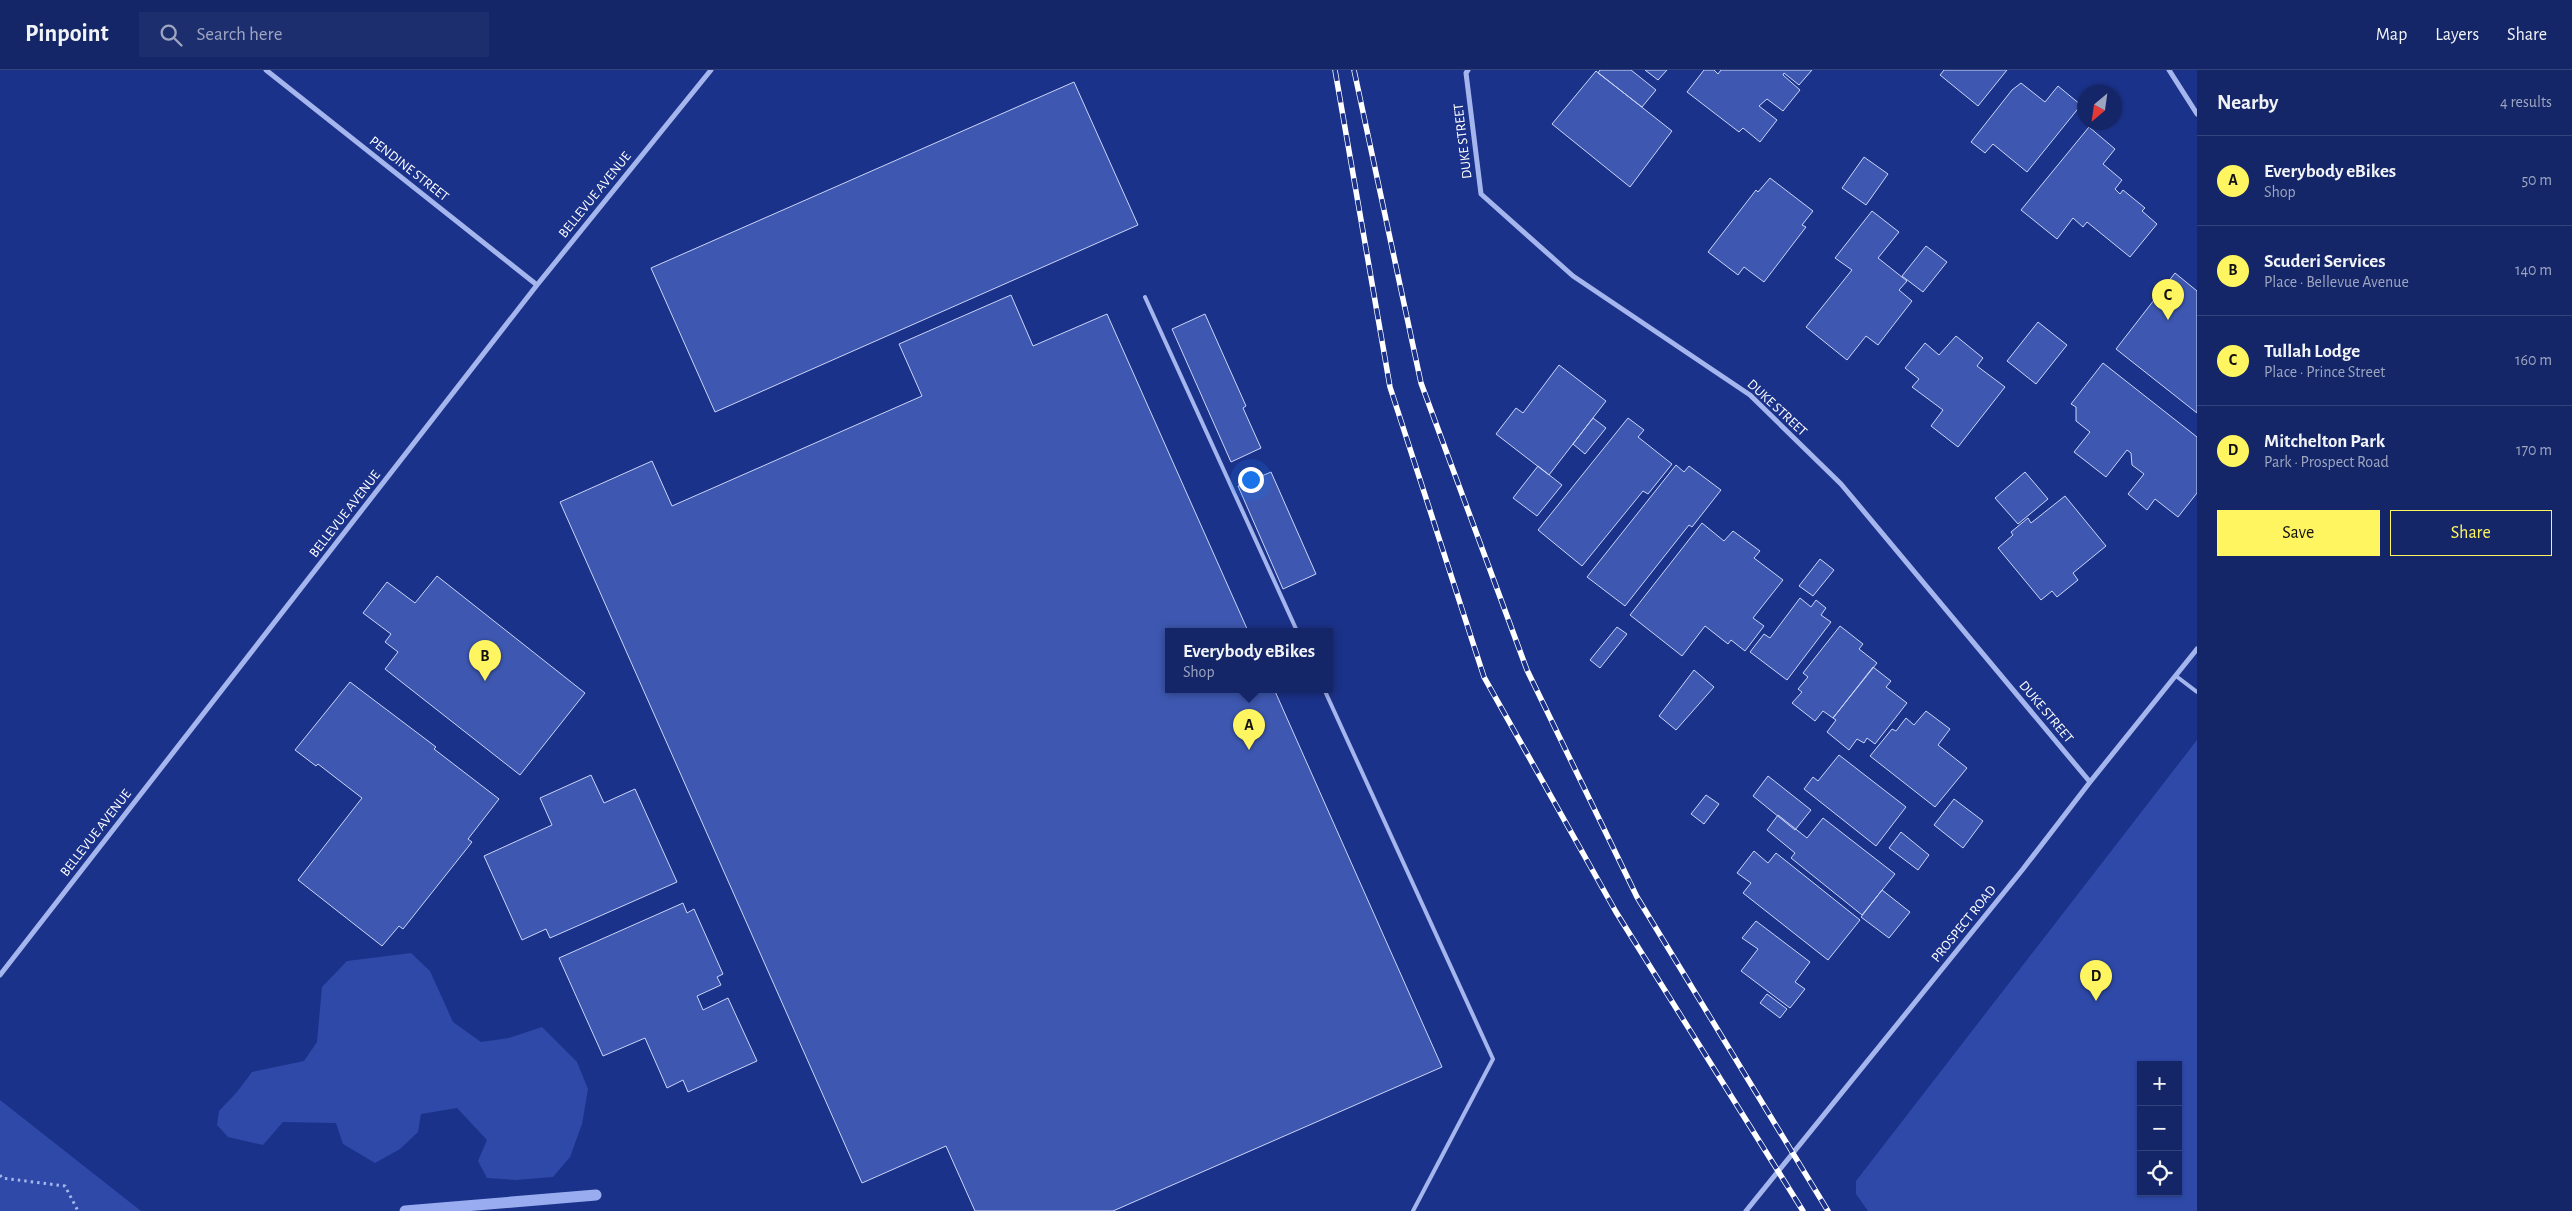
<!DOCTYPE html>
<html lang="en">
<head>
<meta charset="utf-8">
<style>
	:root { --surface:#142668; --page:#1d2e6e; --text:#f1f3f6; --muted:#9da5c0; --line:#33437c; --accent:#fef561 }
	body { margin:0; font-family:"Alegreya Sans",sans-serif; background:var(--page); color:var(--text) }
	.controls { position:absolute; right:15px; bottom:15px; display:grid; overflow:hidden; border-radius:0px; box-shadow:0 1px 4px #0004 }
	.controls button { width:45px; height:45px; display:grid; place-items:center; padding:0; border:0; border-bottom:1px solid var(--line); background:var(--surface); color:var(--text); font:25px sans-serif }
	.compass { position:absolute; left:2077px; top:15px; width:45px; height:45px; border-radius:50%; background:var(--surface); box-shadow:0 1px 4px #0004; rotate:209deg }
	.you { position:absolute; left:1250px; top:409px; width:18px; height:18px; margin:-12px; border:4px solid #fff; border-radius:50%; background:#1a73e8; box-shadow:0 0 0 8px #1a73e833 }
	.badge { display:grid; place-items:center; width:32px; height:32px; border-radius:50%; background:var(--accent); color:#111; font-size:16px; font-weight:700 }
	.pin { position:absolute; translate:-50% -41px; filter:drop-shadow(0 1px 2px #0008) }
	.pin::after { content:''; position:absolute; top:26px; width:18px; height:15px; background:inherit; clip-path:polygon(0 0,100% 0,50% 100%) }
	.popup { position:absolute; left:1165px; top:558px; width:168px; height:65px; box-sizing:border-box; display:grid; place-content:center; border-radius:0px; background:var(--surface); filter:drop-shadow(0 1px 4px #0005); font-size:16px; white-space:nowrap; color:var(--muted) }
	.popup b { font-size:19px; color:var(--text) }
	.popup::after { content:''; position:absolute; left:50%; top:100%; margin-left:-10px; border:10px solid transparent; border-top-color:var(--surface) }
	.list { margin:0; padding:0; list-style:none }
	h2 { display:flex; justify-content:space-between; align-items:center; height:65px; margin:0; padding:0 20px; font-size:21px }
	h2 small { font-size:16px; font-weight:400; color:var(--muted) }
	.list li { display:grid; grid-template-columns:32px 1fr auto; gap:15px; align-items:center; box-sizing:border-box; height:90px; padding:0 20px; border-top:1px solid var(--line) }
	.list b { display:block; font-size:19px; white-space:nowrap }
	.list p { margin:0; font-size:16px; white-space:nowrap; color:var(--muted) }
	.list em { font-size:16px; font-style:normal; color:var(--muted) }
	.actions { display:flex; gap:10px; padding:15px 20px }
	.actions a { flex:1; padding:11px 0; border:1px solid var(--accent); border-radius:0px; text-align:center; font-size:18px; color:var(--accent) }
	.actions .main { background:var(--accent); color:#111 }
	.icon { flex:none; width:28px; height:28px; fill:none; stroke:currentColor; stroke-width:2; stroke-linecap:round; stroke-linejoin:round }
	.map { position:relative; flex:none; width:2197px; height:1141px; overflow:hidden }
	header { display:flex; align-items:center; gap:30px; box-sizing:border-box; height:70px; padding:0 25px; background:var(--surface); border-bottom:1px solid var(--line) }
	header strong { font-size:24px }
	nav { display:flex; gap:28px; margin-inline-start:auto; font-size:18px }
	.search { width:350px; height:45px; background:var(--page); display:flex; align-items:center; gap:12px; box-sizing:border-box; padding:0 18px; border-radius:0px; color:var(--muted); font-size:19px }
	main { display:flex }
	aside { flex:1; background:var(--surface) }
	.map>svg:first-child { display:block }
	.green { fill:#2e49a8; fill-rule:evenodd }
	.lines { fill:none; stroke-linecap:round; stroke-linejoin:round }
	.stream { stroke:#98acef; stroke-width:11 }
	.building { fill:#3e58b1; stroke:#cad5f9 }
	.path { stroke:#a5b5ed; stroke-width:3; stroke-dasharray:2.5 4; stroke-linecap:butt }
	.service { stroke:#a5b5ed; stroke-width:4 }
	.minor { stroke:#a5b5ed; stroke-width:5 }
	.rail-casing { stroke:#fff; stroke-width:5.5 }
	.rail { stroke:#1b328a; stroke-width:4; stroke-dasharray:11; stroke-linecap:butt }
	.labels { text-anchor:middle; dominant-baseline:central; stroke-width:4; stroke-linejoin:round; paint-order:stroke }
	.street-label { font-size:14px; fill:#fff; stroke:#1b328a }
</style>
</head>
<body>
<header>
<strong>Pinpoint</strong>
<div class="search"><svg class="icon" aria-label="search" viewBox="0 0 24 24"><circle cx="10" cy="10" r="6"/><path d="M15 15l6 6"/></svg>Search here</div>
<nav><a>Map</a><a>Layers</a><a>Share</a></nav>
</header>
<main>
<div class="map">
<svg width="2197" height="1141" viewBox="0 0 2197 1141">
	<rect width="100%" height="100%" fill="#1b328a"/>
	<!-- green -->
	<path class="green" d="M2197,670V1141H1868L1856,1124V1111ZM2141,995H2178V1122H2141Z
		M411,883L430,901L453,952L481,972L509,968L542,957L577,992L588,1019L582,1054L570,1087L553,1107L516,1110L487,1108L478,1091L487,1070L457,1038L421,1044L418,1062L400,1079L375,1093L343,1074L336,1053L283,1052L263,1075L228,1067L217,1055L219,1041L237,1022L252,1002L304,991L317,972L322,917L347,891Z
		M0,1030L141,1141H0Z"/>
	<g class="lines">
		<!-- stream -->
		<path class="stream" d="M405,1141L596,1125"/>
	</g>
	<!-- building -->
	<path class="building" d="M1600,0H1631L1656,20L1642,37L1598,3Z
		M1645,0H1667L1658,10Z
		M1704,0H1714L1718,4L1721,0H1812L1799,15L1784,3L1783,5L1800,20L1783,41L1767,29L1759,36L1777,50L1760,72L1743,58L1739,62L1687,22Z
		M1944,0H2007L1978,36L1940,5Z
		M1596,1L1672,61L1630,117L1552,54Z
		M1074,12L1138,155L715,342L651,198Z
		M2021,13L2045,32L2058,16L2081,35L2027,102L1993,74L1985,83L1971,72L2012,20Z
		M2089,57L2115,79L2103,94L2122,110L2115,119L2120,124L2123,120L2145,138L2142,141L2157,154L2130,187L2087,152L2083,157L2073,148L2057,169L2021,140Z
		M1864,87L1888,104L1866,135L1842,118Z
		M1770,108L1813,141L1802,155L1806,157L1764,212L1744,197L1738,205L1708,182L1756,120L1758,122Z
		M1872,141L1899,162L1878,188L1907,211L1899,220L1912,231L1878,275L1866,266L1847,290L1806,257L1852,200L1835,188Z
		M1926,176L1947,192L1923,222L1902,206Z
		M2175,203L2197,221V343L2116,279Z
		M1011,225L1033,276L1107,244L1248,561H1169V619H1274L1442,997L1113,1141H975L946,1076L862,1113L560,432L652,391L672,436L922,326L899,274Z
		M1205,244L1246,336L1243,338L1261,378L1231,392L1172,259Z
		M2038,252L2067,275L2036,314L2007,291Z
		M1956,266L1983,288L1977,296L2005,317L1958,377L1931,356L1943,340L1912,317L1919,309L1905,298L1925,273L1939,285Z
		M2103,293L2197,367V423L2178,447L2155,429L2147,440L2128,424L2144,404L2132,395L2131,383L2127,380L2106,407L2074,382L2090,362L2076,351V337L2071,334Z
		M1559,295L1606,331L1549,405L1496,364L1516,338L1523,343Z
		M1593,348L1606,358L1585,384L1573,374Z
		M1628,348L1644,360L1638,367L1672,394L1648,424L1643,421L1582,496L1538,460Z
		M1676,395L1684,402L1689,396L1721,420L1692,457L1689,455L1625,536L1587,507Z
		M1538,396L1562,415L1537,446L1513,428Z
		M1271,402L1316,504L1283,519L1238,416Z
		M2025,402L2048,429L2018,454L1995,428Z
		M2065,426L2106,476L2073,503L2078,510L2057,527L2052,521L2041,530L1998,478L2013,465L2011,462L2028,448L2031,453Z
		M1702,453L1724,471L1733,461L1760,481L1754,488L1783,510L1753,548L1764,556L1745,581L1731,570L1728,574L1705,556L1682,586L1630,545Z
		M1820,489L1834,500L1813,526L1799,516Z
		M437,506L585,623L520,705L385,599L398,582L385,572L391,564L363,543L387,512L415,533Z
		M1800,528L1811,537L1816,530L1826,538L1821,545L1831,552L1787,610L1750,582L1764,564L1770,568Z
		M1840,556L1863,574L1859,579L1877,593L1833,648L1823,641L1815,651L1792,633L1802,622L1798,619L1808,607L1803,603Z
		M1617,557L1627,564L1600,598L1590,590Z
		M1873,597L1891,611L1886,617L1907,633L1875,674L1867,668L1864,673L1857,669L1849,680L1827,662L1836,650L1833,648Z
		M1694,600L1714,617L1676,660L1659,646Z
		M350,612L436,677L434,679L499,729L468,769L472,772L403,859L399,856L382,876L298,810L362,728L318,694L316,696L295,680Z
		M1926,641L1950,659L1938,675L1967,698L1935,737L1870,686L1892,659L1896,661L1906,648L1914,655Z
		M1839,685L1906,737L1876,776L1804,719L1813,707L1818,711Z
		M591,705L604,733L635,719L677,812L550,868L546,859L522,870L484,786L552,755L540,728Z
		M1768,706L1811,740L1795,760L1753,726Z
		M1706,725L1719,734L1704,754L1691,744Z
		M1954,729L1983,751L1963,778L1934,755Z
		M1778,745L1807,768L1823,748L1895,804L1862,845L1791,788L1795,783L1767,760Z
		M1901,762L1929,785L1918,800L1889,778Z
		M1754,781L1768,793L1776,783L1860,850L1828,890L1743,823L1751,813L1737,803Z
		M1882,820L1910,842L1889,868L1861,847Z
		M683,833L687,843L694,839L723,904L717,907L721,915L697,926L703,940L728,928L757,991L688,1022L683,1010L667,1018L645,968L603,986L559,888Z
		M1756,851L1810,892L1795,912L1805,919L1790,938L1741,901L1758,879L1742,868Z
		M1767,924L1787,939L1780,948L1760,933Z"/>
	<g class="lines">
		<!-- path -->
		<path class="path" d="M0,1105L2,1108L65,1116L78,1141"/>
		<!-- service -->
		<path class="service" d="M1145,227L1297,561
			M2176,606L2197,622
			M1324,619L1493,989L1413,1141"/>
		<!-- minor -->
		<path class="minor" d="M266,0L537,215
			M1468,0L1466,3L1481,124L1573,206L1750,325L1841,414L2090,712
			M2169,0L2197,44
			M0,905L537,215L711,0
			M1746,1141L2023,799L2090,712L2197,579"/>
		<!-- rail casing -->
		<g class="rail-casing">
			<path id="rail" d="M1335,0L1390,317L1484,607L1616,842L1803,1141
				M1354,0L1421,313L1527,600L1637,827L1828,1141"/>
		</g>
		<!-- rail -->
		<use href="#rail" class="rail"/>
	</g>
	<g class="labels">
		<!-- street labels -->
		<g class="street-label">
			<text transform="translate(1463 71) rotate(-97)">DUKE STREET</text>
			<text transform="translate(409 99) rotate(38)">PENDINE STREET</text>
			<text transform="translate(595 125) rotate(-51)">BELLEVUE AVENUE</text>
			<text transform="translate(1777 338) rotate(43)">DUKE STREET</text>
			<text transform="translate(345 444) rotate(-52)">BELLEVUE AVENUE</text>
			<text transform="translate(2046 642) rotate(50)">DUKE STREET</text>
			<text transform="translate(96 763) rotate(-52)">BELLEVUE AVENUE</text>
			<text transform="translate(1964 854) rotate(-51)">PROSPECT ROAD</text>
		</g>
	</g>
</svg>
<div class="controls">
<button>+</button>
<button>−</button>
<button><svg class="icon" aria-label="locate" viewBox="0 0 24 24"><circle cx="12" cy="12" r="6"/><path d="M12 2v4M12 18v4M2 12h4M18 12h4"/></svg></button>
</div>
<svg class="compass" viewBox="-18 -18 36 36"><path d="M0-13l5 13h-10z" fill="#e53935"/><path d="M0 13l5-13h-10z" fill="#9da5c0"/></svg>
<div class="you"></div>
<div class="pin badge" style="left:1249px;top:680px">A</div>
<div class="popup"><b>Everybody eBikes</b>Shop</div>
<div class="pin badge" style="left:485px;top:611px">B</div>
<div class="pin badge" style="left:2168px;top:250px">C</div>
<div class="pin badge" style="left:2096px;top:931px">D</div>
</div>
<aside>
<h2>Nearby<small>4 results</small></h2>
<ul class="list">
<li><span class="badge">A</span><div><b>Everybody eBikes</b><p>Shop</p></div><em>50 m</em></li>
<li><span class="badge">B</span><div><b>Scuderi Services</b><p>Place · Bellevue Avenue</p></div><em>140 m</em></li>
<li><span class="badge">C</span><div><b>Tullah Lodge</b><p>Place · Prince Street</p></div><em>160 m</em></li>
<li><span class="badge">D</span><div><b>Mitchelton Park</b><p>Park · Prospect Road</p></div><em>170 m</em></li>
</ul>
<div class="actions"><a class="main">Save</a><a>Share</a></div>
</aside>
</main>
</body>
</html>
